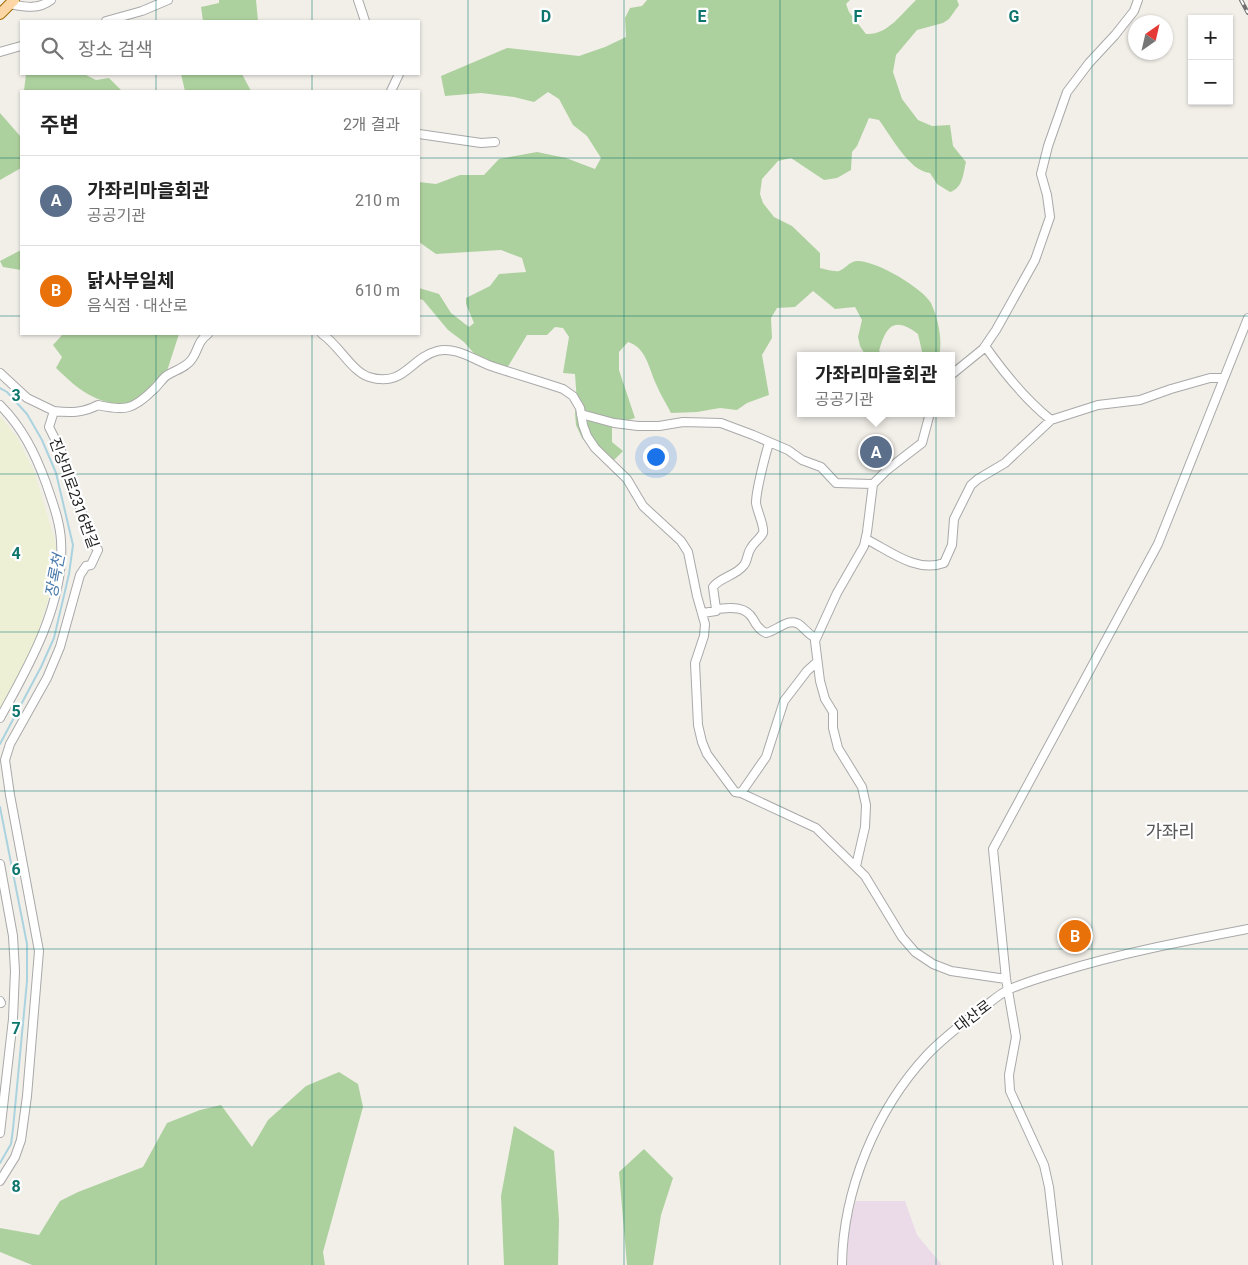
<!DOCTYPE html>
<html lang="ko">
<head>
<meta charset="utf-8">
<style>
	:root { --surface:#fff; --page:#f2f2f2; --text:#222; --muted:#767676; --line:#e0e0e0; --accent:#111827 }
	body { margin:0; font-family:Roboto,"Noto Sans KR",sans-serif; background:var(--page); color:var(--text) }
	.controls { position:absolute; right:15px; top:15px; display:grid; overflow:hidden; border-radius:0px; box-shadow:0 1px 4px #0004 }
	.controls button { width:45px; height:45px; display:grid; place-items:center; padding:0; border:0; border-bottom:1px solid var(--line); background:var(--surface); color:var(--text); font:25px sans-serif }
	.compass { position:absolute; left:1128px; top:15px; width:45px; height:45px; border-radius:50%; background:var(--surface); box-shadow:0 1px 4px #0004; rotate:34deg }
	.you { position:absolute; left:655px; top:456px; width:18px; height:18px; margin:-12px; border:4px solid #fff; border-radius:50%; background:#1a73e8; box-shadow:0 0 0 8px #1a73e833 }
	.badge { display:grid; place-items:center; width:32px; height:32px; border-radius:50%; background:var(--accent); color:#fff; font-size:16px; font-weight:700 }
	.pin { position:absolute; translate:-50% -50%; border:2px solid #fff; box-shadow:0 1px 5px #0006 }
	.popup { position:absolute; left:797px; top:352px; width:158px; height:65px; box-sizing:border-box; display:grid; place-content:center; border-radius:0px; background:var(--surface); filter:drop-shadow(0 1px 4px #0005); font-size:16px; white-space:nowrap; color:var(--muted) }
	.popup b { font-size:19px; color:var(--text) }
	.popup::after { content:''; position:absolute; left:50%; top:100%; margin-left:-10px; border:10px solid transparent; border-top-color:var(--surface) }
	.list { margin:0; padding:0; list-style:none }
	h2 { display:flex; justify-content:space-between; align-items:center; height:65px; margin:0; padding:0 20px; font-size:21px }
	h2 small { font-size:16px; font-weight:400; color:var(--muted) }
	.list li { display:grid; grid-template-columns:32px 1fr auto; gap:15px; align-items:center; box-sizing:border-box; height:90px; padding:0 20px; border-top:1px solid var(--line) }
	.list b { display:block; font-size:19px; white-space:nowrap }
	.list p { margin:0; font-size:16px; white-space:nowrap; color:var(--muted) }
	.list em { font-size:16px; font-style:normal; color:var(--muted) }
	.icon { flex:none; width:28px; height:28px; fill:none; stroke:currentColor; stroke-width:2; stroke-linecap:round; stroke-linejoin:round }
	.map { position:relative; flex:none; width:1248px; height:1265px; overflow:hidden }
	.search { position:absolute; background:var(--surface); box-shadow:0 1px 4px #0004; left:20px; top:20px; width:400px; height:55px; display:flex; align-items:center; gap:12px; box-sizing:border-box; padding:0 18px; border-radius:0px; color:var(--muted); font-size:19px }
	.panel { position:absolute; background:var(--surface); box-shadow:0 1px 4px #0004; left:20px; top:90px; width:400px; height:245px; border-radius:0px }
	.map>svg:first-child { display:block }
	.industrial { fill:#ebdbe8 }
	.farmland { fill:#eef0d5 }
	.forest { fill:#add19e }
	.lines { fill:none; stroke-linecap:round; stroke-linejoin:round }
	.stream { stroke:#aad3df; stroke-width:2 }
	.minor-casing { stroke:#a9a9a9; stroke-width:10 }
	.major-casing { stroke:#a06b00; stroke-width:12 }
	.minor { stroke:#fff; stroke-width:8 }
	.major { stroke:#fcd6a4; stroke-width:10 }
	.rail-casing { stroke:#707070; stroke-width:4 }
	.rail { stroke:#fff; stroke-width:2; stroke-dasharray:5.5; stroke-linecap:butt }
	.grid { fill:none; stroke:#0f766e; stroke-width:1; stroke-opacity:0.55 }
	.labels { text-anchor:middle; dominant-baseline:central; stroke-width:4.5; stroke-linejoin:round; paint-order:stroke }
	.street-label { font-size:15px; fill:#222; stroke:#fff }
	.water-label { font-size:16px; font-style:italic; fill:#4a7aab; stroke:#fff }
	.quarter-label { font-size:18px; fill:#555; stroke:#fff }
	.grid-label { font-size:16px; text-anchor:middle; font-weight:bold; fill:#0f766e; stroke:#fff; stroke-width:4.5; stroke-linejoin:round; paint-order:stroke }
</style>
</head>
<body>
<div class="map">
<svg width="1248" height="1265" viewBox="0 0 1248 1265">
	<rect width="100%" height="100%" fill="#f2efe9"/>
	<!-- industrial -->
	<path class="industrial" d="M856,1201H905L917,1235L942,1265H847L849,1226Z"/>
	<!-- farmland -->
	<path class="farmland" d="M0,416L17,437L34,471L56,544L54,574L48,601L35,642L21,673L0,709Z"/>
	<!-- forest -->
	<path class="forest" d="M219,0H256L258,21H203L201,7L219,3Z
		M647,0H850L846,4L849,12L866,34C888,35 901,14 916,0H957L959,5L949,19L943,23L917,30L896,55L893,72L902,99L918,120L932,126L950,125L953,146L966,162C963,174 963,188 950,192L937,184L930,173C909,171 891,136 879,120L869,118L857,146L852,152L851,170L837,178L824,180L791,158L778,161L762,179L760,194L763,203L774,217L792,226L820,253V268C825,269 834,272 839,271C845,269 849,262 856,261C874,259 923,288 931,303C938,318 943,340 939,356H923L918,334C894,316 886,326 879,351L885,356H866L860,346L858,337L862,320L855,307L835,309L813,291L795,307L777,308L771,318L772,338L762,355L769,395L747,403L737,410L720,408L697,412L671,413C666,403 660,394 656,384C649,369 646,347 628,342L619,352V370L635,418L612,425V442L623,451L614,460L602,461L582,438L576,425L575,413L577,403L575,374L563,373L569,337L563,328L555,327L547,335H527L504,373L485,366L464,342L448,330L423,300L419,299V288L439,294L451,313L469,327L474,323L466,304V298L490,286L499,274L526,272L522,258L501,250L436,254L419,242V182L436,184L460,175H484L499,159L537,152L566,158L595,169L601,158L587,136L573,125L559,99L548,92L534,102L514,97L481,93L445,96L441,76L507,48L579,56L605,47L626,37L625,18L630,8L642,6Z
		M26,74H84L96,80L109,78L122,91H24Z
		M181,74H242L251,91H185Z
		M0,113L21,137V168L0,180Z
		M21,250V270L3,267L0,261Z
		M63,334H179L166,374L150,390L128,407C92,400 82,393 56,368L62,357L53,345Z
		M339,1072L358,1084L363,1107L323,1252L325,1265H32L0,1252V1228L39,1235L60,1201L78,1192L143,1167L167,1123L200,1110L221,1105L252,1147L268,1120L306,1086Z
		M514,1126L554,1151L559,1220L558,1265H504L501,1196Z
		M644,1149L673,1178L661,1215L653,1265H627L619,1172Z"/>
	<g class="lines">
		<!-- stream -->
		<path class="stream" d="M0,388L7,392L27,414L42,440L56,473L73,545L69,574L54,638L41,667L0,744
			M0,807L27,944V981L13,1129L11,1144L0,1163"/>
		<!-- minor casing -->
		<g class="minor-casing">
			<path id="minor" d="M358,0L365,21
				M10,4C25,7 38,10 51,0
				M106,21L142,11L168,0
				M0,52L21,46
				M391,91L399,74
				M419,134L481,143L495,142
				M322,334C338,344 352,372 369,377C404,388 410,358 437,351C456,346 474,360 491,366C515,374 539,381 563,389L573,396L580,408L583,425L587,436L595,448L627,479L643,506L681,541L688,552L697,596L705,624L704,636L695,663L698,725L702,742L707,754L735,792L741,793L816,828L865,876L902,937L915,952L933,964L951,971L1006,979
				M985,346C1004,373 1026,400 1051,420
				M0,373L27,398L54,411L49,427L62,453L88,532L92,542L98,550L91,565L86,566L80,575L60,647L47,678L10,744L5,760L10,795L39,951L27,1096L21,1140L15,1157L0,1181
				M951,375L983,349L996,330L1035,260L1050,217L1047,195L1041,174L1048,146L1067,92L1089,63L1115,35L1134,11L1138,0
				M0,405C22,427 35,453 46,483C52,501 60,521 61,541C65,603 29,666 0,718
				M54,411C70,413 83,413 98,405C124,411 133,410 153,390C158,386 161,380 166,376C175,370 186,368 192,359C199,349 197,342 208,334
				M581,414L614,423L638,426H659L683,422L721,423L753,435L788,450L802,460L821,467L836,483L873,484
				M866,539C890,551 916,573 944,563L952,545L954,519L971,485L978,479L1005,463L1051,420L1098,405L1140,400L1171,389L1210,378H1224
				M716,609L713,587C720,577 736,576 744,565C748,560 747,553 751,548C754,542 760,539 763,533C765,527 757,511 756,503C756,491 765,456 769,443
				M703,613L716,611V609C729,608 745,605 753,619C756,625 759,630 766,633C777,631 789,616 800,625C806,630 809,635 816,638
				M741,793L766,757L784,701L807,671L817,662
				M0,864L13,936L15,971L13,1019L0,1133
				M856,866L865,827L866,805L862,787L838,748L833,728V712L825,699L820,681L815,641L837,593L864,546L867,532L873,484L887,470L922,443L930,413
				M0,1001L1,1003
				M842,1265C843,1190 876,1110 927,1055C942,1039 959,1026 976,1013C987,1006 998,994 1010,989C1026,982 1043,977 1060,972C1121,953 1185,941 1248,929
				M1058,1265L1049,1187L1044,1165L1010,1091L1009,1075L1016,1037L1006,979L993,849L1158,544L1248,318"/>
		</g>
		<!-- major casing -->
		<g class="major-casing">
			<path id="major" d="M0,14L14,0"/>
		</g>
		<!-- minor -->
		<use href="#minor" class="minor"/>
		<!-- major -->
		<use href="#major" class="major"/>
		<!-- rail casing -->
		<g class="rail-casing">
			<path id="rail" d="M1241,0L1248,13"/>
		</g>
		<!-- rail -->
		<use href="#rail" class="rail"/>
	</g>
	<!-- grid -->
	<path class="grid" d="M156,0V21M312,0V21M468,0V1265M624,0V1265M780,0V1265M936,0V1265M1092,0V1265M156,74V91M312,74V91M0,158H21M419,158H1248M0,316H21M419,316H1248M156,334V1265M312,334V1265M0,474H1248M0,632H1248M0,791H1248M0,949H1248M0,1107H1248"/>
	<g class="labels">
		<!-- street labels -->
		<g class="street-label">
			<text transform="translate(74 493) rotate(70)">진상미로2316번길</text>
			<text transform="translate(973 1016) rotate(-37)">대산로</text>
		</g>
		<!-- water labels -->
		<g class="water-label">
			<text transform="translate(55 576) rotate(-79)">장록천</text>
		</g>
		<!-- quarter labels -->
		<g class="quarter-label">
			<text x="1170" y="831">가좌리</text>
		</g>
	</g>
	<g class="grid-label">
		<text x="546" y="22">D</text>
		<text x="702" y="22">E</text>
		<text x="858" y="22">F</text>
		<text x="1014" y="22">G</text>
		<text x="16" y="401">3</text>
		<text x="16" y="559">4</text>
		<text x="16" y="717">5</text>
		<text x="16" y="875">6</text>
		<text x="16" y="1034">7</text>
		<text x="16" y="1192">8</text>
	</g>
</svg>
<div class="controls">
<button>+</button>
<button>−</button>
</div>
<svg class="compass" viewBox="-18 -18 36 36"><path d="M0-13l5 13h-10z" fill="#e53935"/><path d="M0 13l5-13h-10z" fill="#767676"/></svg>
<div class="you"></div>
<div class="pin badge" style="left:876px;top:452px;background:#5c6f8a">A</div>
<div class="popup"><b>가좌리마을회관</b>공공기관</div>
<div class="pin badge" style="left:1075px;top:936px;background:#e8710a">B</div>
<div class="search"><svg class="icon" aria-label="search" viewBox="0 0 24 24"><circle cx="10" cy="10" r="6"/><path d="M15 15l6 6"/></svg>장소 검색</div>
<section class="panel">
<h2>주변<small>2개 결과</small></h2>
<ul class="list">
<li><span class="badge" style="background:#5c6f8a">A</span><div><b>가좌리마을회관</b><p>공공기관</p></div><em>210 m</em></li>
<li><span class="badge" style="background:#e8710a">B</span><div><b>닭사부일체</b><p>음식점 · 대산로</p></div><em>610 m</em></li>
</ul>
</section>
</div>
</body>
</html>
